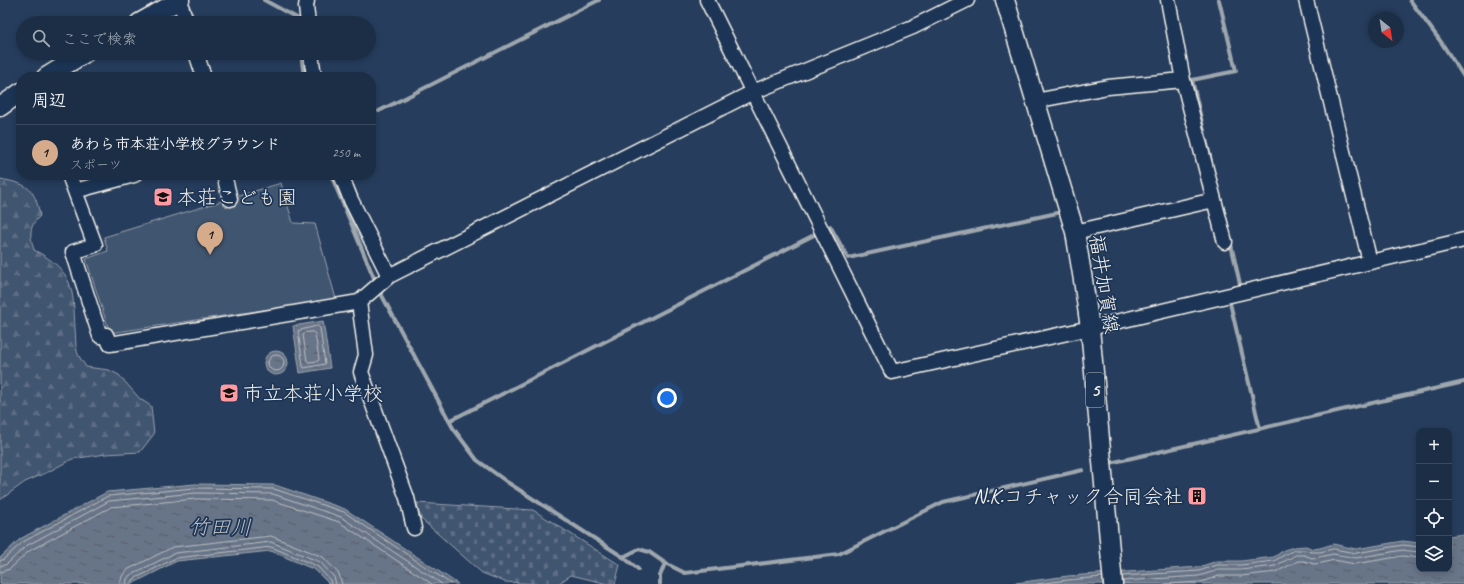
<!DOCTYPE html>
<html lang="ja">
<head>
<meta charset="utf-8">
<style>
	:root { --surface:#1c2e46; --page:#25364d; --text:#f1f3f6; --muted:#a0a8b3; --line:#3a4a5f; --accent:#d6ab8b }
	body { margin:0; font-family:Caveat,"Klee One",sans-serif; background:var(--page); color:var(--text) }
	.controls { position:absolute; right:12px; bottom:12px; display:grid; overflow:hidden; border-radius:8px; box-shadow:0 2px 6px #0003 }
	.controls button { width:36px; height:36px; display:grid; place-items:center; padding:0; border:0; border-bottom:1px solid var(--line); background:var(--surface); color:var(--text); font:20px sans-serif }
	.compass { position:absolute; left:1368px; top:12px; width:36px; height:36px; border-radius:50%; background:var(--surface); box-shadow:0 2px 6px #0003; rotate:150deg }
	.you { position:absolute; left:667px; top:398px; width:14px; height:14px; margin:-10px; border:3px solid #fff; border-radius:50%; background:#1a73e8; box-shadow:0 0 0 6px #1a73e833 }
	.badge { display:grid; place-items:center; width:26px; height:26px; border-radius:50%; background:var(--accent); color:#111; font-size:13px; font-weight:700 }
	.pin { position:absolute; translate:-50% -33px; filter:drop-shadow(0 1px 2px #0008) }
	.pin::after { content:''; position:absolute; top:21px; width:14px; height:12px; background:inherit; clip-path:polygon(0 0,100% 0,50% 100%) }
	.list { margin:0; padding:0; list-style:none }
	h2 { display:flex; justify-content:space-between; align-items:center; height:52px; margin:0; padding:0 16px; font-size:17px }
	h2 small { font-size:13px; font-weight:400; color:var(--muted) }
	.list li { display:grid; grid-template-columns:26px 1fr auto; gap:12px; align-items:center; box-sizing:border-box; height:56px; padding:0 16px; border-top:1px solid var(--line) }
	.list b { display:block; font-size:15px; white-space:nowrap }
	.list p { margin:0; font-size:13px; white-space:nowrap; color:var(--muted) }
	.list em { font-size:13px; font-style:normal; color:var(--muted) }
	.icon { flex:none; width:22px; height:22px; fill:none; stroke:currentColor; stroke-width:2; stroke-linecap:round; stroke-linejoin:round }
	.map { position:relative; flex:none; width:1464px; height:584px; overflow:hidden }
	.search { position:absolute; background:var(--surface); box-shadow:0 2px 6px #0003; left:16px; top:16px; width:360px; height:44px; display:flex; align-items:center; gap:10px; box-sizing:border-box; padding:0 14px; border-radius:22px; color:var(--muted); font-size:15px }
	.panel { position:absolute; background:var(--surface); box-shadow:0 2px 6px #0003; left:16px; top:72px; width:360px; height:108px; border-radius:16px }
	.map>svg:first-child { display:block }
	.forest { fill:url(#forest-firs); stroke:#9aa2ac }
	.cemetery { fill:url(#cemetery-stones); stroke:#9aa2ac }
	.park { fill:#40546f; stroke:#9aa2ac }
	.water { fill:url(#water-ripples); stroke:#9fa7ae }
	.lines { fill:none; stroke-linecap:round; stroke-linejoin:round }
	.shore { stroke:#bcbfc2; stroke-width:1 }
	.stream { stroke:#9fa7ae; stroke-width:4 }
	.minor-casing { stroke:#f4f1e8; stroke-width:17 }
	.major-casing { stroke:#f4f1e8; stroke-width:21 }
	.minor { stroke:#1d3557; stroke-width:14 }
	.major { stroke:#1d3557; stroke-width:18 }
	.labels { text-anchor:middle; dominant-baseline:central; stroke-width:3.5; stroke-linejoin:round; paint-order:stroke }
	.shield { fill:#1d3557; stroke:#b4b9bc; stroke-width:1 }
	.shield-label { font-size:19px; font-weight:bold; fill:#f4f1e8 }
	.poi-label { font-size:20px; fill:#f4f1e8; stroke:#1d3557; text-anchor:start }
	.street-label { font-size:20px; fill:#f4f1e8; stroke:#1d3557 }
	.water-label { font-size:21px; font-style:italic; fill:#bcbfc2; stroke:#1d3557 }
</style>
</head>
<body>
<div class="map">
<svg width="1464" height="584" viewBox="0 0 1464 584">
	<defs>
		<pattern id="forest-firs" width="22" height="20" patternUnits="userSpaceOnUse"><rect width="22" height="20" fill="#40546f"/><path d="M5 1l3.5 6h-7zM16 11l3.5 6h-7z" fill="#5c6d84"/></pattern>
		<pattern id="cemetery-stones" width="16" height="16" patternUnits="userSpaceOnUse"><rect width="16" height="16" fill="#40546f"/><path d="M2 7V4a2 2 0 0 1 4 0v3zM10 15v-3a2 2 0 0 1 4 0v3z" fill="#5c6d84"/></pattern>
		<pattern id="water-ripples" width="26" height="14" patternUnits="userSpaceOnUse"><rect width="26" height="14" fill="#677588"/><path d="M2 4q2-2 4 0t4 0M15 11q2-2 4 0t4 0" fill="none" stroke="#585e67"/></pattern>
	</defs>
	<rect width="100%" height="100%" fill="#263d5d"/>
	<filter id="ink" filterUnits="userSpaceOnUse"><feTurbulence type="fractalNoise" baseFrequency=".025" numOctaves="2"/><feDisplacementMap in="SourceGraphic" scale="8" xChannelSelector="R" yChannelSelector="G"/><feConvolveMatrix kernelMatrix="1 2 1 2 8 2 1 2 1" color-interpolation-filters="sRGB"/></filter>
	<g filter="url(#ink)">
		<!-- forest -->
		<path class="forest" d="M0,179C27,184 35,187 40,216C28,227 30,236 34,250C74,271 73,288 75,329C76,336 75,344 77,351C78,356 83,362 86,367L109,370L119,375L140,399L151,406L154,434L140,452L106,454L72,459L48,472L25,482L0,500Z"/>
		<!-- cemetery -->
		<path class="cemetery" d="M417,503L533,510L620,565L615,584H608L571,575L558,584H538L505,582L482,573L420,518Z"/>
		<!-- park -->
		<path class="park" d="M281,183L293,223L315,224L336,299L110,333L86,259L108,251L104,237Z"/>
		<!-- water -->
		<path class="water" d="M323,321L330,368L300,373L293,326Z
			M264 363a12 12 0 1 1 24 0a12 12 0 1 1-24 0Z
			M195,484L275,485L345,509L458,584H329L315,570L271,551L177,561L132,584H0V558L20,539L107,492Z
			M1464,534V584H1008L1068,576L1199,567L1217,561H1241L1274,557L1284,550L1294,547L1306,546L1313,549L1320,548L1333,544L1356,549L1403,541L1419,543V569H1449V536Z"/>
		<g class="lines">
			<!-- shore -->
			<path class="shore" d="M318,326L320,328L325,364L304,368L303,366L298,331Z
				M313,332L315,334L319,359L318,361L309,362L307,361L303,335L305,333Z
				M268 363a8 8 0 1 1 16 0a8 8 0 1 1-16 0Z
				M0,561L4,559L23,542L108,496L195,488L274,489L344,512L451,584
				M0,566L7,564L26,546L109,501L196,493L273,494L341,517L442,584
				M0,572L10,569L29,551L111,507L196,499L272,500L339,522L432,584
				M1122,576L1199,571L1217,565H1241L1274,561L1286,554L1295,550H1305L1312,552H1320L1333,549L1356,553L1403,545L1419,547
				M1123,581L1199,576L1218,570H1241L1275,566L1296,555H1304L1312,558L1320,557L1333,554L1356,558L1403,550L1419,552
				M120,584L122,576L127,570L173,547L271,536L323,557L339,574L342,584
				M126,584L127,579L130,575L175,553L271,542L320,562L334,577L336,584
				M131,584L134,579L176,558L271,547L317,566L330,580L331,584
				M1037,584L1068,580L1102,577
				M1166,584L1201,582L1219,576H1241L1276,572L1298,561H1304L1314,564L1322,563L1334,560L1355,564L1403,556L1419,558"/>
			<!-- stream -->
			<path class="stream" d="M264,0L297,18V23
				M1410,0L1441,42L1464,77
				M301,53L304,77
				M379,111L599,0
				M1211,161L1192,80L1236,71L1219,0
				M331,175L379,290L453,428L477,460L507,482L623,557L638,569
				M830,226L848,258L1057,213
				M1230,240L1240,284
				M1230,303L1260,429
				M451,420L814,235
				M1110,463L1464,382
				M623,557L639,549L649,552L665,563L685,573L839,554L943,502L1083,470
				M660,584V576L665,563"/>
			<!-- minor casing -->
			<g class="minor-casing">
				<path id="minor" d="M179,0L187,23
					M307,0L306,7L308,23
					M707,0L892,372L1090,328L1464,240
					M1168,0L1183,80L1225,242
					M1306,0L1370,262
					M196,53L204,77
					M311,53L314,77
					M1035,101L1108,87L1183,80
					M69,175L95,245L73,252L100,336L106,335L110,344L359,302
					M224,175L230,199
					M341,175L351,200L389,276L753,92L913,27L967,0
					M75,191L134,175
					M1075,232L1214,200
					M389,276L359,302L366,355L361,372L407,498L414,528"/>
			</g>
			<!-- major casing -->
			<g class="major-casing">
				<path id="major" d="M1005,0L1075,232L1083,280L1090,328L1113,584
					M139,23L180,0
					M46,77L85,53
					M0,107L21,92"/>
			</g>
			<!-- minor -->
			<use href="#minor" class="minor"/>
			<!-- major -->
			<use href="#major" class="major"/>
		</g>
	</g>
	<!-- icons -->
	<defs>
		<g id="school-square" transform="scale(1)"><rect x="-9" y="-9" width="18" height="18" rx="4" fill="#ff9aa2" stroke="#1d3557"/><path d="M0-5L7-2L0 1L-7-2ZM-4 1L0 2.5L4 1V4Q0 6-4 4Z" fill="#111"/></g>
		<g id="building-square" transform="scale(1)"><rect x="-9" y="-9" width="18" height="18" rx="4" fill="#ff9aa2" stroke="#1d3557"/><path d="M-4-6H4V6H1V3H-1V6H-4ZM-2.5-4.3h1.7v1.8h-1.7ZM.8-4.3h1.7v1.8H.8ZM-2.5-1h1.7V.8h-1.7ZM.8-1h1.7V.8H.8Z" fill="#111"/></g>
	</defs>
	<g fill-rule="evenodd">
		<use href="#school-square" x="163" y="197"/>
		<use href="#school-square" x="229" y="393"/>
		<use href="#building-square" x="1197" y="496"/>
	</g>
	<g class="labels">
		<!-- shield labels -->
		<rect class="shield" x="1086" y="373" width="18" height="34" rx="3"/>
		<g class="shield-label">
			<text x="1095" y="390">5</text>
		</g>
		<!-- poi labels -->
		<g class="poi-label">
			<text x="177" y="197">本荘こども園</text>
			<text x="243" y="393">市立本荘小学校</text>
			<text x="1183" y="496" text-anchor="end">N.K.コチャック合同会社</text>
		</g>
		<!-- street labels -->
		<g class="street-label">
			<text transform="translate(1104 284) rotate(81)">福井加賀線</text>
		</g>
		<!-- water labels -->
		<g class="water-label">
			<text transform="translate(220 527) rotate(1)">竹田川</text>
		</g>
	</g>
</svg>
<div class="controls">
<button>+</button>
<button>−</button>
<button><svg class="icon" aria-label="locate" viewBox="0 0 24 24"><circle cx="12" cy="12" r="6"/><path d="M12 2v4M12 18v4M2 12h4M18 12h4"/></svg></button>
<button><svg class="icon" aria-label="layers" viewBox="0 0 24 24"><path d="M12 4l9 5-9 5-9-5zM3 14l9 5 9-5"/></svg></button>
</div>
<svg class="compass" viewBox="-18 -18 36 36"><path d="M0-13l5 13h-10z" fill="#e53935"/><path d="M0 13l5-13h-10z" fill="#a0a8b3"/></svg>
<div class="you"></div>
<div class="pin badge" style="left:210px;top:255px">1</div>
<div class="search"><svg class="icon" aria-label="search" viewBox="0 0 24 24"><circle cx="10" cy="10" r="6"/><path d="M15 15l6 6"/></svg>ここで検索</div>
<section class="panel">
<h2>周辺<small></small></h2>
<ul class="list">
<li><span class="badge">1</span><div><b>あわら市本荘小学校グラウンド</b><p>スポーツ</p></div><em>250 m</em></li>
</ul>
</section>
</div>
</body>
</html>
